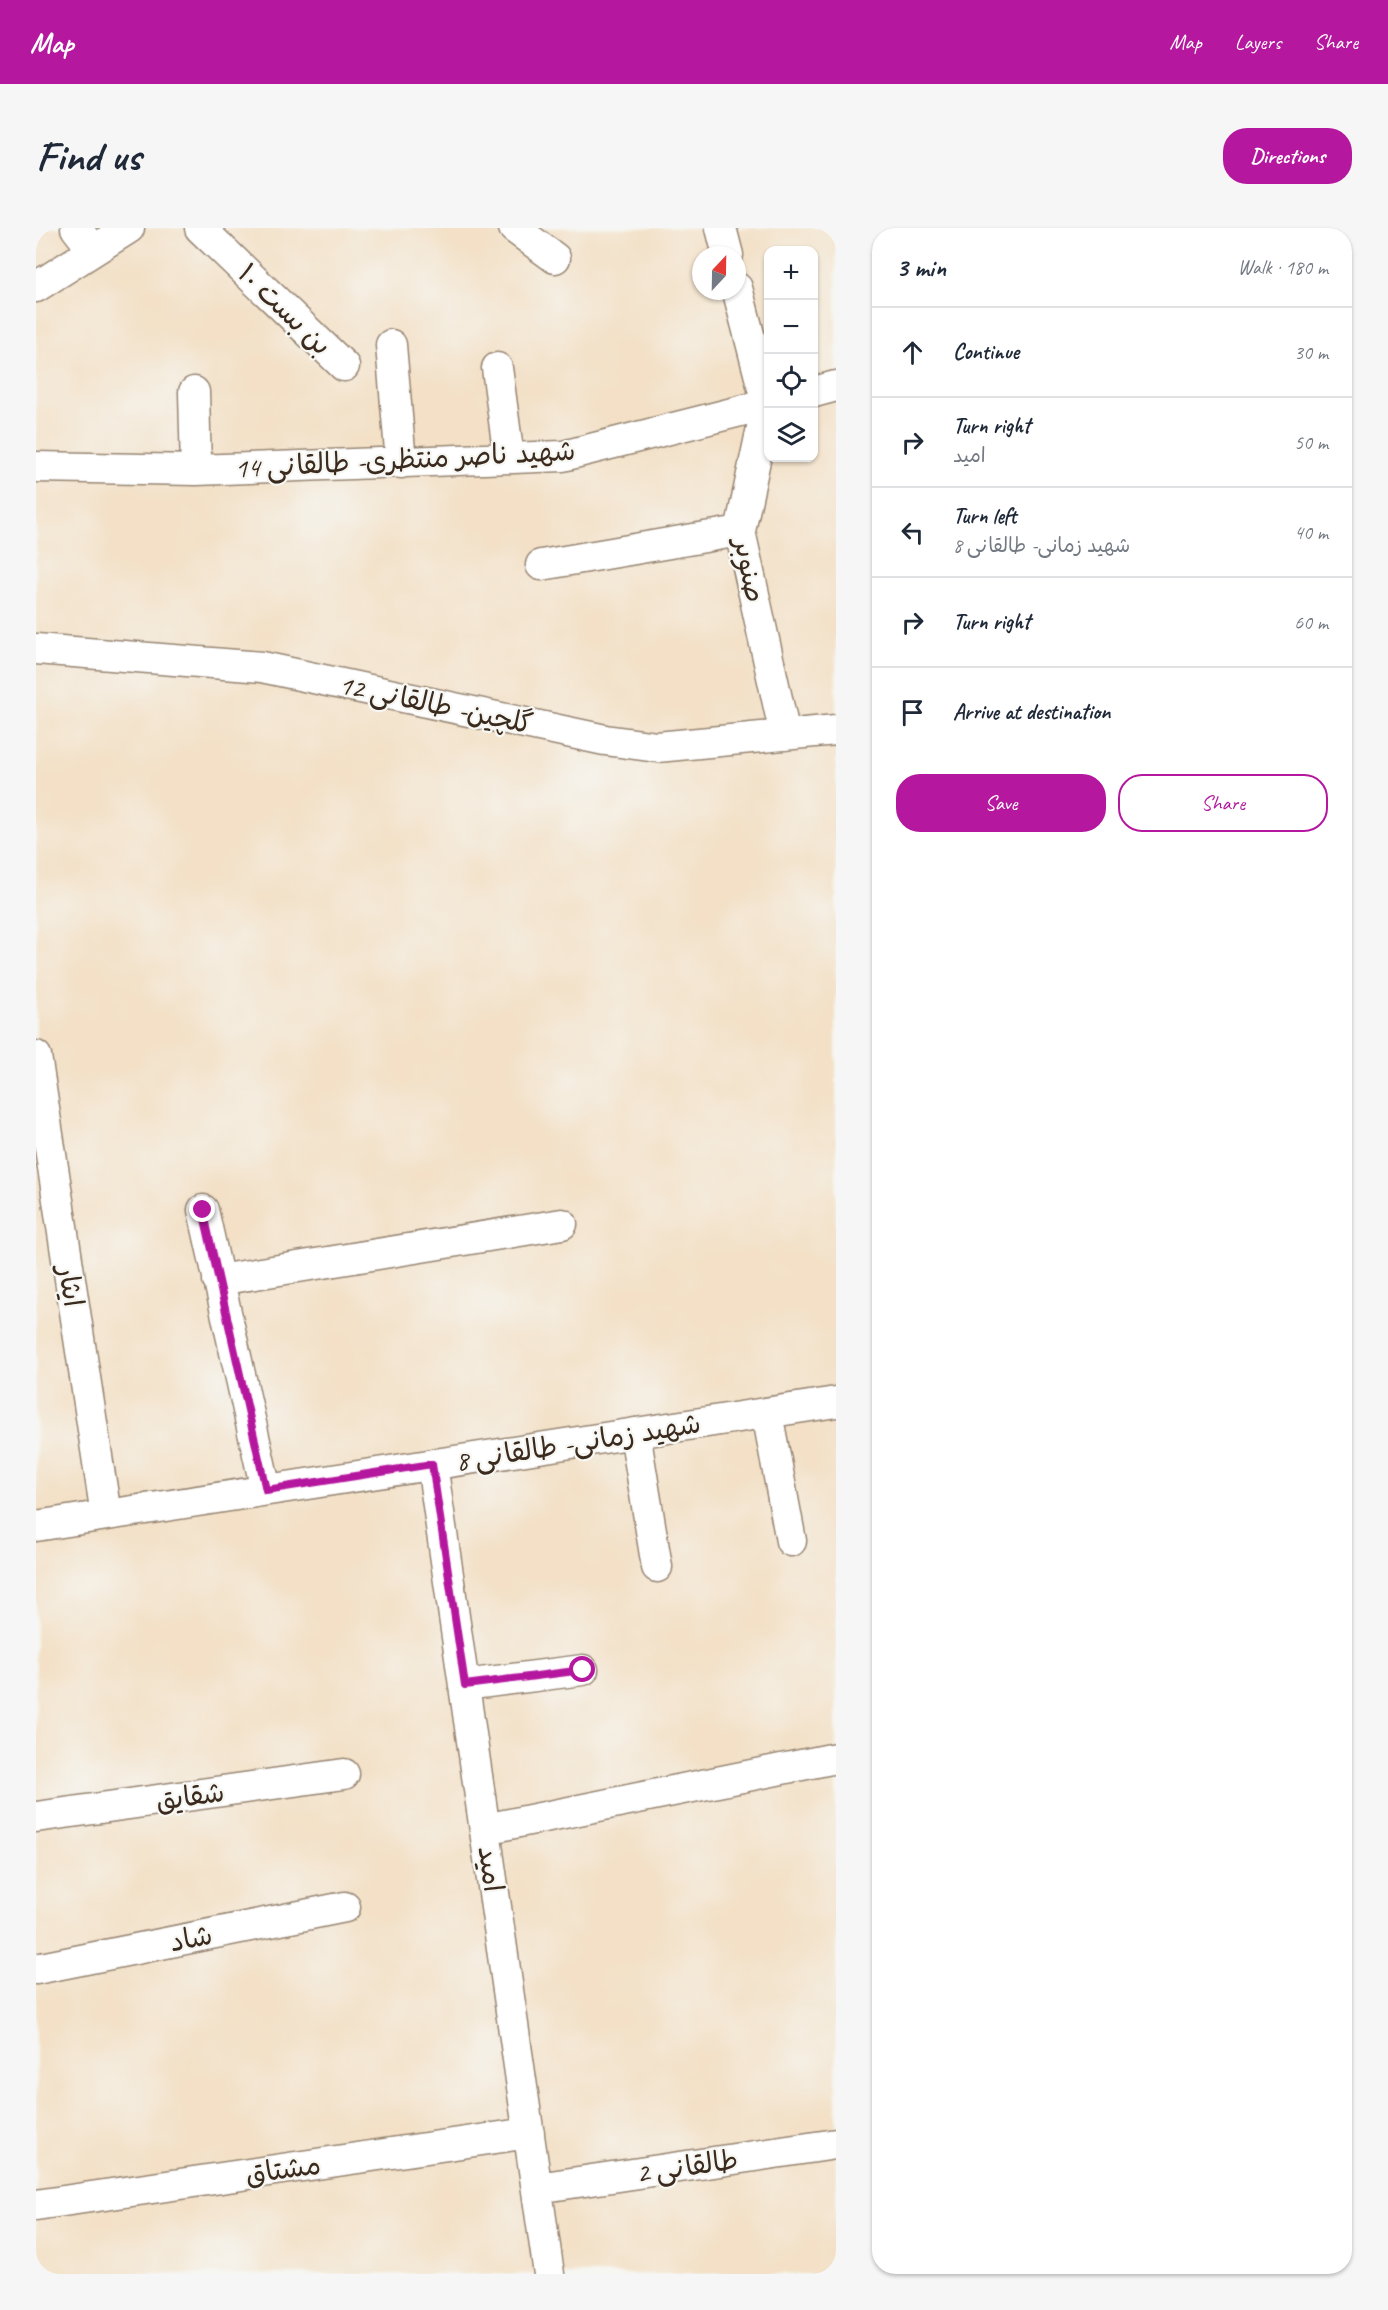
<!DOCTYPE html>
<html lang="en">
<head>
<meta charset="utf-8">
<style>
	:root { --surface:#fff; --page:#f6f6f7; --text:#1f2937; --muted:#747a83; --line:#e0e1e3; --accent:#b5179e }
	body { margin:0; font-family:Caveat,"Playpen Sans Arabic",sans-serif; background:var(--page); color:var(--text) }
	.controls { position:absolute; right:18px; top:18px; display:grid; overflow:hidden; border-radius:12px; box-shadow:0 2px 4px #0004 }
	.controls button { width:54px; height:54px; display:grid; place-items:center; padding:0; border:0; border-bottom:2px solid var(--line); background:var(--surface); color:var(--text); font:30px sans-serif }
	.compass { position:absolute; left:656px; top:18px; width:54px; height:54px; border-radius:50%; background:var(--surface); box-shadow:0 2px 4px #0004; rotate:22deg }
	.stop { position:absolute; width:18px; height:18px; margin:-14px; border:4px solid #b5179e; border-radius:50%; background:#fff }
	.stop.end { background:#b5179e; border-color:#fff; box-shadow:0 2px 6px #0008 }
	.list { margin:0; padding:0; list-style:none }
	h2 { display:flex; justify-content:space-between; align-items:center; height:78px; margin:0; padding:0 24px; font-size:26px }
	h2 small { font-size:20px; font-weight:400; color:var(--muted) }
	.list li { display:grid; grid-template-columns:39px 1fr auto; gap:18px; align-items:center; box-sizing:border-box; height:90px; padding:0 24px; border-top:2px solid var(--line) }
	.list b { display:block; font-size:22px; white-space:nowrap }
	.list p { margin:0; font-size:20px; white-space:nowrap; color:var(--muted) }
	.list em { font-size:20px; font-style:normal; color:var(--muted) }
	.actions { display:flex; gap:12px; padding:18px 24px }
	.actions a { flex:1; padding:14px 0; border:2px solid var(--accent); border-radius:24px; text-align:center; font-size:21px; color:var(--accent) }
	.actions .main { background:var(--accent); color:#fff }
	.icon { flex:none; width:33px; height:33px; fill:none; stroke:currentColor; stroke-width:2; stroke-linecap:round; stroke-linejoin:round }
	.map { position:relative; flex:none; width:800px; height:2046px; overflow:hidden; border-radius:24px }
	header { display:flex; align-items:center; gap:36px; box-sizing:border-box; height:84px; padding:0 30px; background:var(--accent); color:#fff }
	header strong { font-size:28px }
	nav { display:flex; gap:33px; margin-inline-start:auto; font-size:21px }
	.intro { display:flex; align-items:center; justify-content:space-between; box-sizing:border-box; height:144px; padding:0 36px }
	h1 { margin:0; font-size:42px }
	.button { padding:15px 27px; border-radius:24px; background:var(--accent); color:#fff; font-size:21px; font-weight:700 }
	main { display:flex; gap:36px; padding:0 36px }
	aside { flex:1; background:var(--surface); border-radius:24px; box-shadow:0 2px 4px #0004 }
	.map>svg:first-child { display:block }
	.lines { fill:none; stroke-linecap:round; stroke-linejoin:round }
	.minor-casing { stroke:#978572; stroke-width:33 }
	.minor { stroke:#fff; stroke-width:30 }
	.route { stroke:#b5179e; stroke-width:8 }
	.labels { text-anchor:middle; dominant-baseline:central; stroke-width:4.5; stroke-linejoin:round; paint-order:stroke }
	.street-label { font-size:28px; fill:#3b2a1e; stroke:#f6f6f2 }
</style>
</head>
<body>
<header>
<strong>Map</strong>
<nav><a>Map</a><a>Layers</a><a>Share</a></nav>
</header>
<div class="intro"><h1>Find us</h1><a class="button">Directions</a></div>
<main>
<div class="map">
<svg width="800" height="2046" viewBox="0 0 800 2046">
	<rect width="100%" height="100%" fill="#f6f6f2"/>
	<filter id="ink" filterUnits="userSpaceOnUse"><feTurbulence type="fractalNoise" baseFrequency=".0167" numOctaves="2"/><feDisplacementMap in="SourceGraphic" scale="12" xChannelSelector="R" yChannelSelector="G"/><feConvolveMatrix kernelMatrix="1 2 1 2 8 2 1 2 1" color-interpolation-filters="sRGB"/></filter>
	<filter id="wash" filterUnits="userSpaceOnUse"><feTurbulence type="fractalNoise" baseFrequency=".008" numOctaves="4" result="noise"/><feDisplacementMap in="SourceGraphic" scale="24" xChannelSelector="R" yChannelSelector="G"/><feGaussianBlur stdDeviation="1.35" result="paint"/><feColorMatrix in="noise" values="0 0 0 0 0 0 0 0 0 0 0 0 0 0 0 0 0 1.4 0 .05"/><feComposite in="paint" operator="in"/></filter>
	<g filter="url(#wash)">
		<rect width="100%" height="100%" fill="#f3e0c6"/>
	</g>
	<g filter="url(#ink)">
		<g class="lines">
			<!-- minor casing -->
			<g class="minor-casing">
				<path id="minor" d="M40,0L57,22
					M164,0L308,138
					M478,0L519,30
					M685,0L692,27
					M0,59L93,0
					M701,60L731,176L704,303L749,507
					M355,117L365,235
					M461,140L473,230
					M158,164L160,242
					M778,164L800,158
					M0,239L160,242L527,228L732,176
					M505,337L704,303
					M0,421L226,439L569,512L621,519L800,502
					M0,828L70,1287
					M167,982L230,1262
					M182,1052L526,996
					M731,1185L755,1313
					M599,1205L621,1339
					M396,1236L513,2046
					M0,1298L800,1174
					M428,1457L547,1442
					M0,1589L308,1546
					M449,1601L800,1530
					M0,1741L309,1679
					M501,1960L800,1916
					M0,1977L493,1905"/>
			</g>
			<!-- minor -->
			<use href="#minor" class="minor"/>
		</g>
	</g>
	<g class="lines" filter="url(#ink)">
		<!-- route -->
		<path class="route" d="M167,982L230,1262L396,1236L429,1457L547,1442"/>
	</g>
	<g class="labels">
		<!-- street labels -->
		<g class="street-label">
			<text transform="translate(249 81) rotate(44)">بن بست ۱۰</text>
			<text transform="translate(369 231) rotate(-3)">شهید ناصر منتظری- طالقانی 14</text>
			<text transform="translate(714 342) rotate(79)">صنوبر</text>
			<text transform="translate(400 476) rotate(12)">گلچین- طالقانی 12</text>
			<text transform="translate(35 1058) rotate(81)">ایثار</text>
			<text transform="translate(542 1214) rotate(-9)">شهید زمانی- طالقانی 8</text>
			<text transform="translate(154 1568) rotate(-8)">شقایق</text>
			<text transform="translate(455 1641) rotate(82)">امید</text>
			<text transform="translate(155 1710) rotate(-11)">شاد</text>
			<text transform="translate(651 1938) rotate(-8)">طالقانی 2</text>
			<text transform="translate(247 1941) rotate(-8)">مشتاق</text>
		</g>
	</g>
</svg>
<div class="controls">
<button>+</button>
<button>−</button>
<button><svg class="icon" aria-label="locate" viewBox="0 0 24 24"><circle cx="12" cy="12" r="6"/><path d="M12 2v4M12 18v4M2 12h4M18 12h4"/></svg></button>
<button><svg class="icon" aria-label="layers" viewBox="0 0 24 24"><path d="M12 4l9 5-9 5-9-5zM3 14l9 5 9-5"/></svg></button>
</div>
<svg class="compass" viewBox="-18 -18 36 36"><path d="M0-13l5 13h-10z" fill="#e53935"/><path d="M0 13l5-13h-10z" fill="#747a83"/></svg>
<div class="stop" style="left:547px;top:1442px"></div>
<div class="stop end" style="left:167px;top:982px"></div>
</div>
<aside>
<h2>3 min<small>Walk · 180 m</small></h2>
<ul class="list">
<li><svg class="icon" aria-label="ahead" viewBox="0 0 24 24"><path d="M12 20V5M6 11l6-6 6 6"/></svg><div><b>Continue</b></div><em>30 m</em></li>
<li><svg class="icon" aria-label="right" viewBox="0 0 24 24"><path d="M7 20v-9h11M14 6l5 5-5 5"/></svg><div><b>Turn right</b><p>امید</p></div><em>50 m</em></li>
<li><svg class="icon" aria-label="left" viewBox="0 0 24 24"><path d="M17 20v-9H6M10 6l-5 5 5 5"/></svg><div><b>Turn left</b><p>شهید زمانی- طالقانی 8</p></div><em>40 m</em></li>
<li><svg class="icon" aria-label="right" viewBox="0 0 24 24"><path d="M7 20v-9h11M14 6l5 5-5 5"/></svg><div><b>Turn right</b></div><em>60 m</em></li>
<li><svg class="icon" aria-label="arrive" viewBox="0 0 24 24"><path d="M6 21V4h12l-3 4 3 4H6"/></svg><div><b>Arrive at destination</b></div></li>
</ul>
<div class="actions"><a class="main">Save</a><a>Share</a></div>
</aside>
</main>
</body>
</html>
